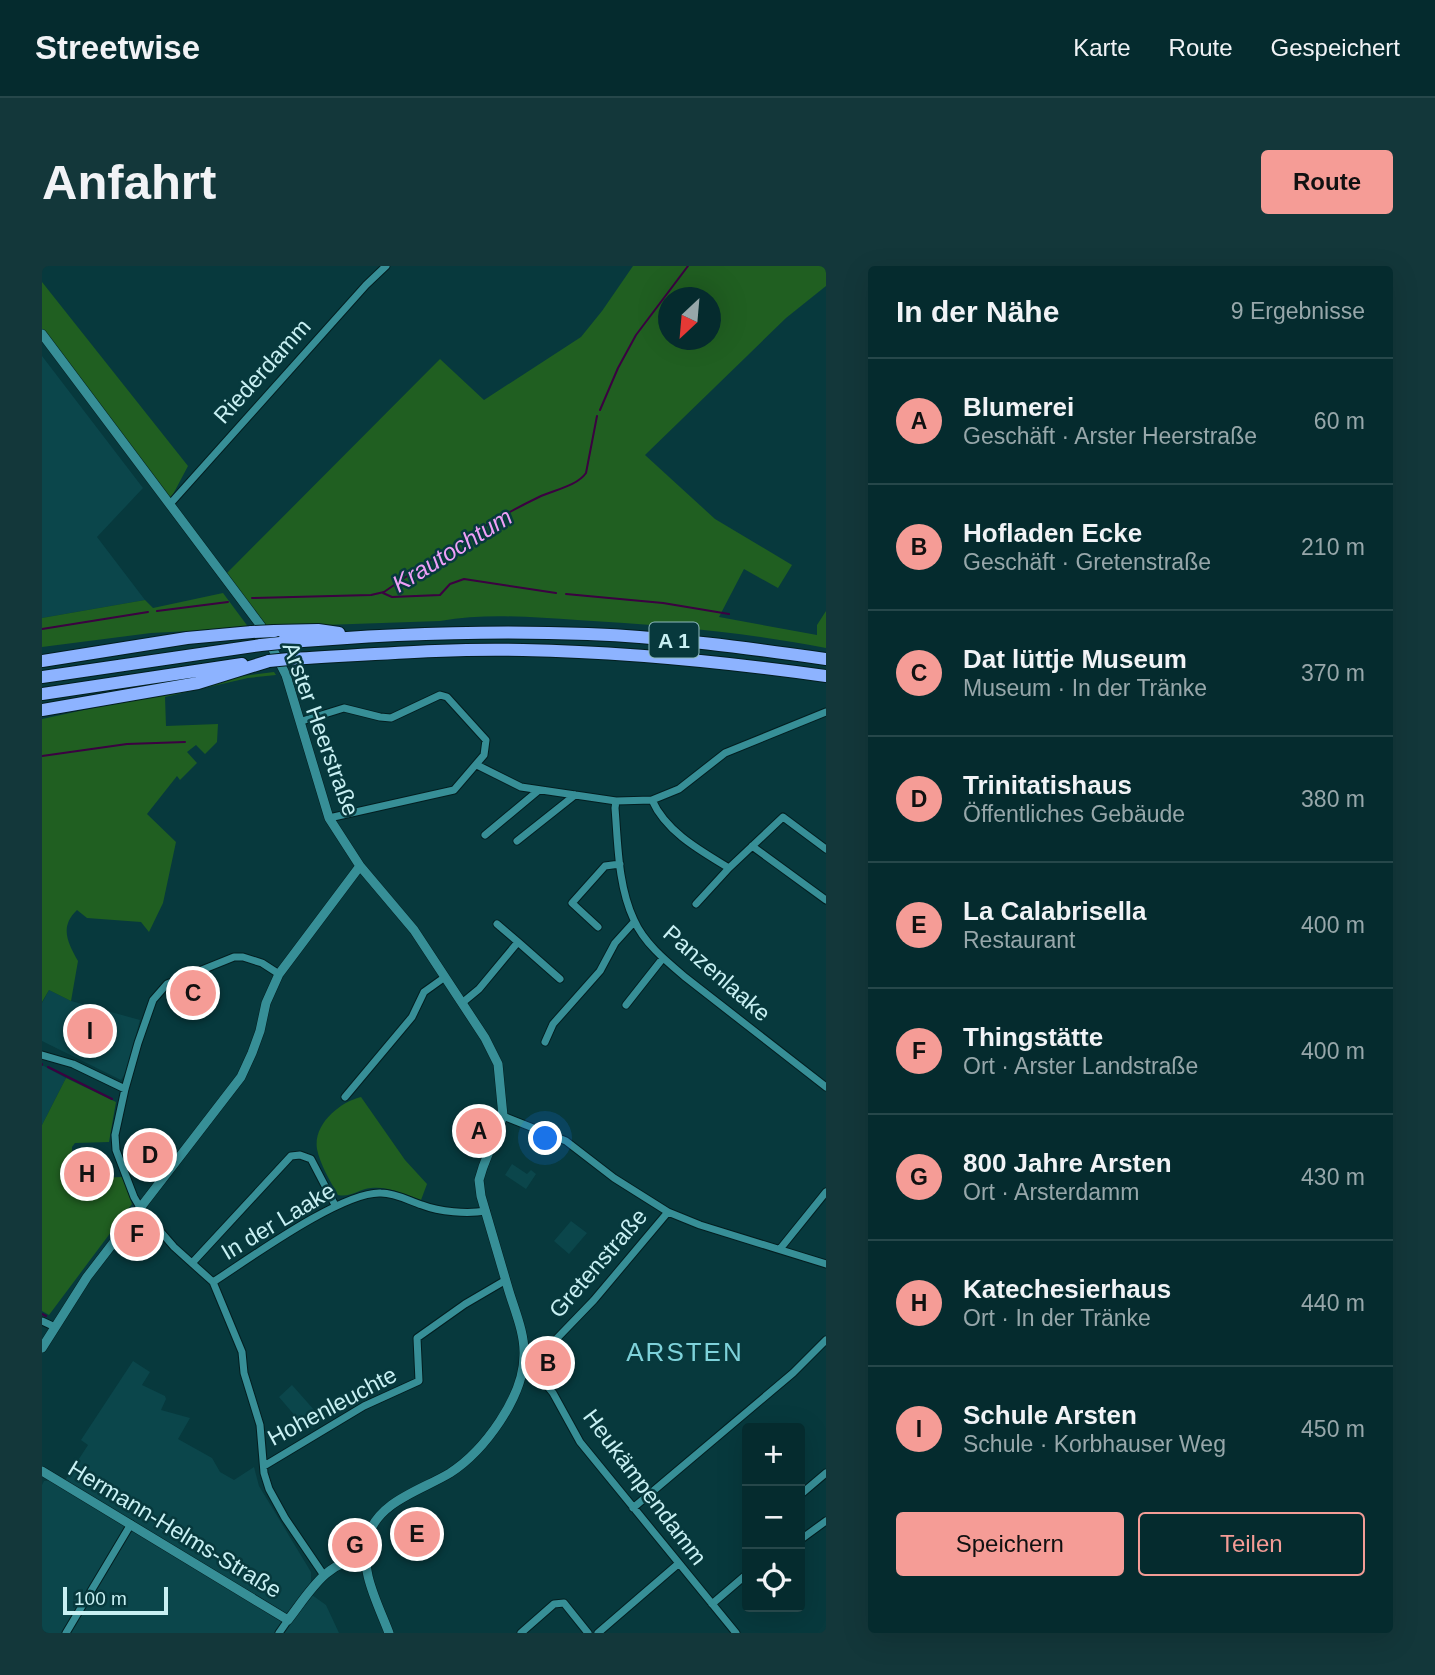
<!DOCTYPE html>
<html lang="de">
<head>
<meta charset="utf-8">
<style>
	:root { --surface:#052b2e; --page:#13373a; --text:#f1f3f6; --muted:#97a7aa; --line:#26474a; --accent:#f59c96 }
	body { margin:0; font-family:Arial,sans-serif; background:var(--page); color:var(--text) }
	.controls { position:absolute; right:21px; bottom:21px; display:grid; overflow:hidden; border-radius:7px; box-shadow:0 7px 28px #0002 }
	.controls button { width:63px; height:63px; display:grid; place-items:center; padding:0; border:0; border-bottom:2px solid var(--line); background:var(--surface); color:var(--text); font:35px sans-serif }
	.compass { position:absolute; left:616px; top:21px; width:63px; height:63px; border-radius:50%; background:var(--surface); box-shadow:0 7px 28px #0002; rotate:206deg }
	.scale { position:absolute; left:21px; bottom:18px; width:105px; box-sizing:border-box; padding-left:7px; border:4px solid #c8f0f3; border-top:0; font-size:19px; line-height:24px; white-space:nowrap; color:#c8f0f3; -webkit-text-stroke:5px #07393d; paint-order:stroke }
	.you { position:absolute; left:504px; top:873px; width:24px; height:24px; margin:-18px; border:5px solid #fff; border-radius:50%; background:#1a73e8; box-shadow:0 0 0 10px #1a73e833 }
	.badge { display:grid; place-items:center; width:46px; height:46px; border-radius:50%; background:var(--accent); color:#111; font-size:23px; font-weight:700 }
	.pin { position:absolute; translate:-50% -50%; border:4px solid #fff; box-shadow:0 2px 7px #0006 }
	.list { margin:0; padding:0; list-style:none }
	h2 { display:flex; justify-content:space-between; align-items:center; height:91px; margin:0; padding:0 28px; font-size:30px }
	h2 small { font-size:23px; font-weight:400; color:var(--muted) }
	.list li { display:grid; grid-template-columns:46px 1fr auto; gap:21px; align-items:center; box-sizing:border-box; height:126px; padding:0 28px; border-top:2px solid var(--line) }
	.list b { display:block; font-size:26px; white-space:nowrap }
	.list p { margin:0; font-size:23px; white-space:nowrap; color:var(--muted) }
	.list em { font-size:23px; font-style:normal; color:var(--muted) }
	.actions { display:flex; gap:14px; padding:21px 28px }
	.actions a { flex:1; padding:16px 0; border:2px solid var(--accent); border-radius:7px; text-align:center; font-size:24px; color:var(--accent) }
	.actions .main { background:var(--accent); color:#111 }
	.icon { flex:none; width:38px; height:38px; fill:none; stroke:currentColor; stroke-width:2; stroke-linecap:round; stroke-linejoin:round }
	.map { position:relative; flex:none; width:784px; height:1367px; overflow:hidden; border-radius:7px }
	header { display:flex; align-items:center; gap:42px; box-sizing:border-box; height:98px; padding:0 35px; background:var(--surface); border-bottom:2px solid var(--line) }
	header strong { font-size:33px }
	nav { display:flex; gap:38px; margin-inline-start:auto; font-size:24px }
	.intro { display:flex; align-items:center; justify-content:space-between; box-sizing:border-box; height:168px; padding:0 42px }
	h1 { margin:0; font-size:49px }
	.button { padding:18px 32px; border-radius:7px; background:var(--accent); color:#111; font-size:24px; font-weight:700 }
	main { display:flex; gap:42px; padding:0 42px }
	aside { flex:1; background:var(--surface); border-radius:7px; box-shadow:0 7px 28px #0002 }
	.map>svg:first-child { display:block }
	.built { fill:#0b464b }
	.green { fill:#205f21; fill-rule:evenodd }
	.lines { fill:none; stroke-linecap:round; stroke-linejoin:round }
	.stream { stroke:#3b0141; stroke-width:2 }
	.minor-casing { stroke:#031e20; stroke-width:9 }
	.tertiary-casing { stroke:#031e20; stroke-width:10 }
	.motorway-casing { stroke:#031e20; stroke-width:14 }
	.minor { stroke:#378f97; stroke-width:7 }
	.tertiary { stroke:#378f97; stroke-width:9 }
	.motorway { stroke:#8db3ff; stroke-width:12 }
	.motorway-bridge-casing { stroke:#031e20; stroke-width:14; stroke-linecap:butt }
	.motorway-bridge { stroke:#8db3ff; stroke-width:12 }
	.labels { text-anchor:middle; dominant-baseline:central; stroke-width:5; stroke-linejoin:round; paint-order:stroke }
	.shield { fill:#07393d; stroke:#8eb9bc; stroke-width:2 }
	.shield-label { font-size:21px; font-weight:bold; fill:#c8f0f3 }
	.street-label { font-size:23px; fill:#c8f0f3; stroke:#07393d }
	.water-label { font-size:24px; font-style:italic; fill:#ee9ff7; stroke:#07393d }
	.quarter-label { font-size:26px; letter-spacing:2px; fill:#7ed2da; stroke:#07393d }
</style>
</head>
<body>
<header>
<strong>Streetwise</strong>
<nav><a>Karte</a><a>Route</a><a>Gespeichert</a></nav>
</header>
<div class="intro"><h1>Anfahrt</h1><a class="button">Route</a></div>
<main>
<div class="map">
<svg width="784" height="1367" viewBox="0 0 784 1367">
	<rect width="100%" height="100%" fill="#07393d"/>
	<!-- built -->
	<path class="built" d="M0,90L101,222L55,271L103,334L0,352Z
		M7,724L29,735L98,754L84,806L79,814L0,775V737Z
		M0,799L24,812L0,859Z
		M470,898L485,908L489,904L494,908L484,923L463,909Z
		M529,955L545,967L527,988L512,975Z
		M91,1095L108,1106L100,1119L123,1130L124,1133L119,1144L148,1152L136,1173L170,1192L178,1206L192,1214L212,1201L217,1220L269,1306V1316L263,1324L284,1339L297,1367H0V1219L2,1215L24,1213L46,1179L39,1174Z
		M250,1119L281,1154L266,1165L237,1131Z"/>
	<!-- green -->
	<path class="green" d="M591,0H784V20L744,52L603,189L673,253L750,299L736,322L702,303L677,351L775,369V359L784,345V382C702,366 619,359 535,354C490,351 443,347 398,355L224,361L184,308L398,93L442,134L539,71L560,45ZM626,32H668V74H626Z
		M0,16L146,200L128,234L0,63Z
		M181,327L207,362L109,367L0,381V352L103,334L111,342Z
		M232,406L234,409L206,412L123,431L124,460L176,458L175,476L163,488L154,479L145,486L155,497L138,514L135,510L105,548L134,576L121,637L107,666L99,656L45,652L35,644C17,661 26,677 36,695L29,735L7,724L0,736V453L200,410Z
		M24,812L74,836L67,876L33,877L30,881V889L33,892L31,893L32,913L80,911L90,938L7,1049L0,1045V859Z
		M319,831L363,894L385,918L379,934C363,928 346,920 329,922C317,923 308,932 296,929C288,915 278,898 275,883C271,858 298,836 319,831Z"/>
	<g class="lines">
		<!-- stream -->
		<path class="stream" d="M558,144L576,102L594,69L646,0
			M341,327L350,331L398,329L408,318L422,313L514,327
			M524,328L621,337L687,348
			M210,332L329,329L342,326C391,292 443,257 497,231C512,224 535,220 544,207L555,150
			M115,345L186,336
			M0,363L106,346
			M0,490L85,478L143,476
			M0,798V799
			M6,801L70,833
			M0,1048L4,1050"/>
		<!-- minor casing -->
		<g class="minor-casing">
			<path id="minor" d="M128,238L324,19L344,0
				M260,455L302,442L338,451L349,452L398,429L405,431L444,474L442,489L412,524L287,552
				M435,499L479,521L574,535L610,534L637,523L683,487L784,446
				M610,534C624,566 659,585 687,602L741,551L784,583
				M574,535L573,542C576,579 576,620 592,654C602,677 624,695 643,711L784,821
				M443,569L497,524
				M475,575L533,529
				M710,580L784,634
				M654,638L687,602
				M455,658L476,676
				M556,661L530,637L563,600L578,598
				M237,708L220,697L201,691H192L125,718L111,734L96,777L83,823L73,869L74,884L92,931L99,943L132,981L171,1016L200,1086L202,1107L218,1159L222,1207L227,1223L243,1252L281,1308
				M420,737L437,723L476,676L518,713
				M584,739L621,692
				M503,776L511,758L558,705L573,677L592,656
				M0,789L31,798L83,823
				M303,831L370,751L382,726L403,711
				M461,850L524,875L572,912L626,946L658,959L784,998
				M738,983L784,926
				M151,996L249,890L258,889L269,893L293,939
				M171,1016C207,993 300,925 339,927C354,927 367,935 380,939C398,946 425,948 444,945
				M0,1055L13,1061
				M481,1103L497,1110L511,1127L538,1176L694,1367
				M488,1105L497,1091L552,1034L626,946
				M222,1200L322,1140L377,1115L375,1072L423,1038L464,1014
				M758,1229L784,1207
				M591,1242L751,1107L784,1074
				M758,1274L784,1255
				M670,1338L705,1308
				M24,1367L89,1258
				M237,1367L246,1354
				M479,1367L512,1338L522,1337L546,1367
				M556,1367L636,1298"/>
		</g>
		<!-- tertiary casing -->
		<g class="tertiary-casing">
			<path id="tertiary" d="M0,68L219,360L244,409L287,552L318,600L372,664L443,772L456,798L461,850L441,901L437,914L439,930C448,961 457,992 466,1022C472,1043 483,1067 482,1089C482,1131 442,1185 408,1207C380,1224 337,1235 326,1270C316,1302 336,1338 347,1367
				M0,1082L45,1011L199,811L210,787L218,765L224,737L237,708L318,600
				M0,1205L246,1354C267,1327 285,1293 323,1292"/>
		</g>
		<!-- motorway casing -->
		<g class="motorway-casing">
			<path id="motorway" d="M232,365L276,364L297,367
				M238,377C341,368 443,364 546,368C626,371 705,382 784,393
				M247,393C325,389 403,382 481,384C583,386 683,396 784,410
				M0,395L145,372L210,366
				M0,411L219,379
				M0,428L200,398
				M0,444L156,417L227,395"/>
		</g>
		<!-- minor -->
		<use href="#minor" class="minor"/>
		<!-- tertiary -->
		<use href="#tertiary" class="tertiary"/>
		<!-- motorway -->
		<use href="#motorway" class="motorway"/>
		<!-- motorway-bridge casing -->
		<g class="motorway-bridge-casing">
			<path id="motorway-bridge" d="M210,366L232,365
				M219,379L238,377
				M227,395L247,393"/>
		</g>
		<!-- motorway-bridge -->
		<use href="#motorway-bridge" class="motorway-bridge"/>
	</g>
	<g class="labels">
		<!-- shield labels -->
		<rect class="shield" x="607.5" y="356.5" width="49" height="35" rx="5"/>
		<g class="shield-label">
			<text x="632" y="374">A 1</text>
		</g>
		<!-- street labels -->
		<g class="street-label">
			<text transform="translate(220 105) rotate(-48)">Riederdamm</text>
			<text transform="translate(279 463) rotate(70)">Arster Heerstraße</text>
			<text transform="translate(675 707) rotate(41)">Panzenlaake</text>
			<text transform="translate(236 955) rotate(-31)">In der Laake</text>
			<text transform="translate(556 997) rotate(-49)">Gretenstraße</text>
			<text transform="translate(290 1140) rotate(-28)">Hohenleuchte</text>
			<text transform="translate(603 1221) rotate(53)">Heukämpendamm</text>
			<text transform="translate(133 1263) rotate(31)">Hermann-Helms-Straße</text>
		</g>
		<!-- water labels -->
		<g class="water-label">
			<text transform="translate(410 284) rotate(-32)">Krautochtum</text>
		</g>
		<!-- quarter labels -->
		<g class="quarter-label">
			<text x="643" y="1086">ARSTEN</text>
		</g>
	</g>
</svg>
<div class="controls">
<button>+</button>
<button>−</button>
<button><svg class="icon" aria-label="locate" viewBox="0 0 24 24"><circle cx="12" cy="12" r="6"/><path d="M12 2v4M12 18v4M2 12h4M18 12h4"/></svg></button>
</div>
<svg class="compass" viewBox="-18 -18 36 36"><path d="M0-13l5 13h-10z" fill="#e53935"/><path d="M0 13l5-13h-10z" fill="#97a7aa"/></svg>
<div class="scale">100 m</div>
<div class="you"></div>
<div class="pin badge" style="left:437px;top:865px">A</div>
<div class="pin badge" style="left:506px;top:1097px">B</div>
<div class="pin badge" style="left:151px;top:727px">C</div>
<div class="pin badge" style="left:108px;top:889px">D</div>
<div class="pin badge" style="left:375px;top:1268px">E</div>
<div class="pin badge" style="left:95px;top:968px">F</div>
<div class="pin badge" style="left:313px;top:1279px">G</div>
<div class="pin badge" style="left:45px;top:908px">H</div>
<div class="pin badge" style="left:48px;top:765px">I</div>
</div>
<aside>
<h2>In der Nähe<small>9 Ergebnisse</small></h2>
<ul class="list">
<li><span class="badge">A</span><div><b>Blumerei</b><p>Geschäft · Arster Heerstraße</p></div><em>60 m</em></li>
<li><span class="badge">B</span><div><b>Hofladen Ecke</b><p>Geschäft · Gretenstraße</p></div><em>210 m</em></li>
<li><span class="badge">C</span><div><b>Dat lüttje Museum</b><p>Museum · In der Tränke</p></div><em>370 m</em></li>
<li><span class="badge">D</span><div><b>Trinitatishaus</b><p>Öffentliches Gebäude</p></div><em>380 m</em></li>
<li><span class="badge">E</span><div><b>La Calabrisella</b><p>Restaurant</p></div><em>400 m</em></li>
<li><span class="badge">F</span><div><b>Thingstätte</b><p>Ort · Arster Landstraße</p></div><em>400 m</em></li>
<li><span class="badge">G</span><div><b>800 Jahre Arsten</b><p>Ort · Arsterdamm</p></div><em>430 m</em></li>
<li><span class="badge">H</span><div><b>Katechesierhaus</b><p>Ort · In der Tränke</p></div><em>440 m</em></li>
<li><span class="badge">I</span><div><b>Schule Arsten</b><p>Schule · Korbhauser Weg</p></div><em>450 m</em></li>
</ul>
<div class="actions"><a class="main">Speichern</a><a>Teilen</a></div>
</aside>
</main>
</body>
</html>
